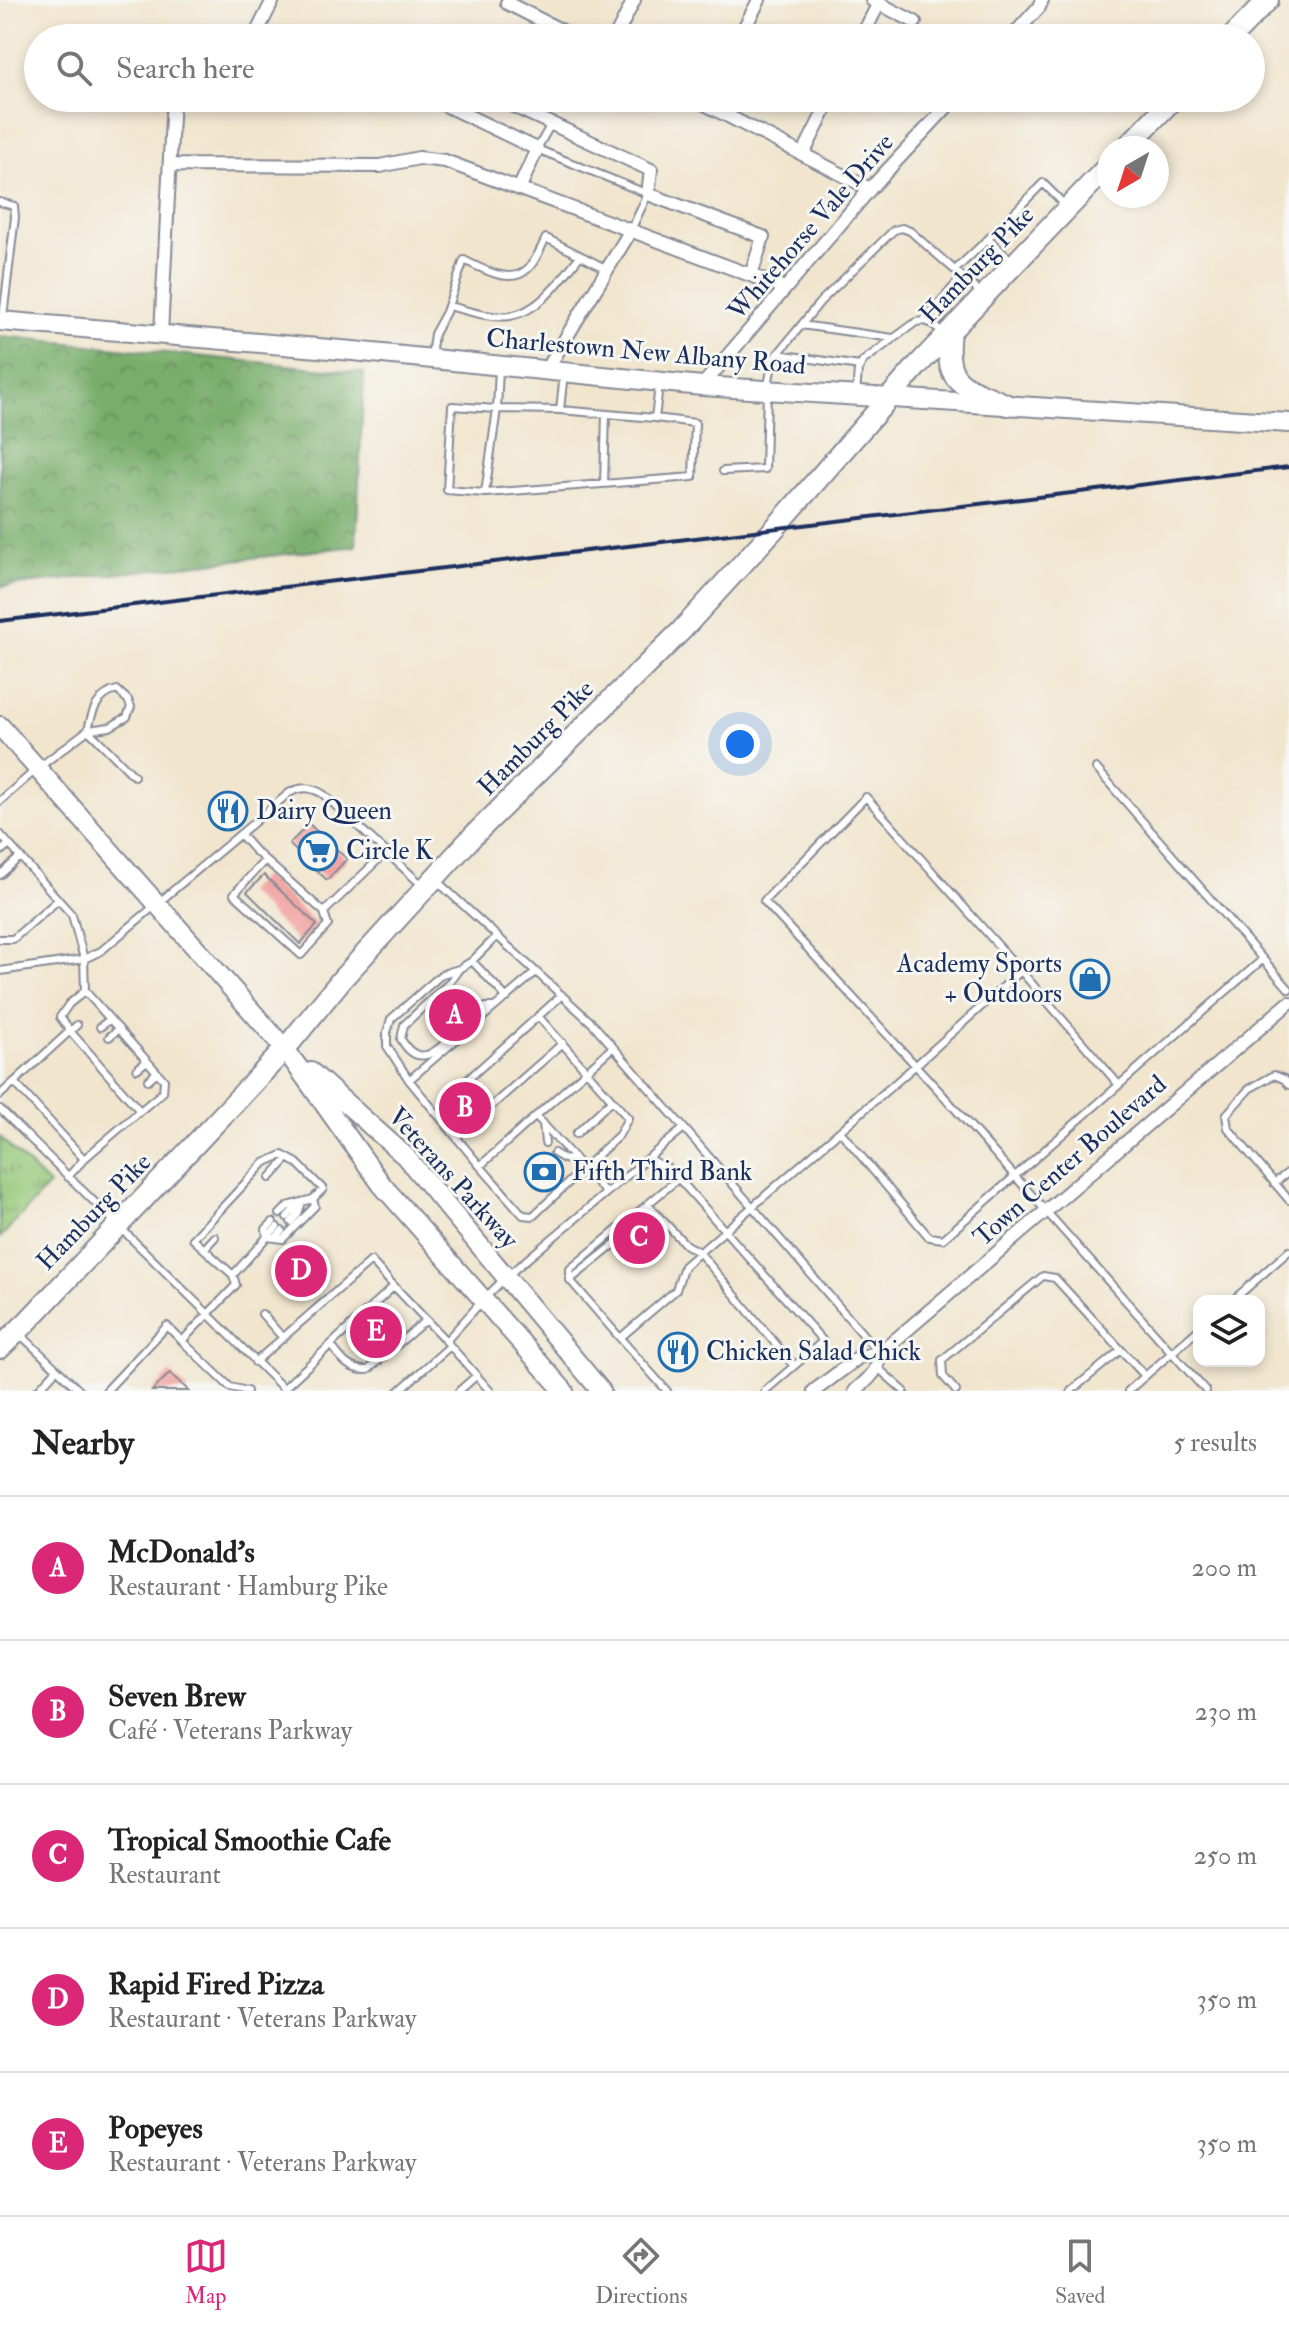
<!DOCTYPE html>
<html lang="en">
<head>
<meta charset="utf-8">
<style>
	:root { --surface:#fff; --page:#f6f6f6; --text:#222; --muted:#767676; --line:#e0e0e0; --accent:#db2777 }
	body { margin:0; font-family:"IM FELL Double Pica",serif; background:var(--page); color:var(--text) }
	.controls { position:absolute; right:24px; bottom:24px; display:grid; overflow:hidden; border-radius:16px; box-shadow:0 4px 12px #0003 }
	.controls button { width:72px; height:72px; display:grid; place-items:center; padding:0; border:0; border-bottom:2px solid var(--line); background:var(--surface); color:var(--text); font:40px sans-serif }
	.compass { position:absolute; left:1097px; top:136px; width:72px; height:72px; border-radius:50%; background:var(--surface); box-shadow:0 4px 12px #0003; rotate:219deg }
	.you { position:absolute; left:740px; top:744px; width:28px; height:28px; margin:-20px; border:6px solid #fff; border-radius:50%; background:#1a73e8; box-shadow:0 0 0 12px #1a73e833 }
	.badge { display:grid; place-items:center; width:52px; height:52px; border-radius:50%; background:var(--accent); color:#fff; font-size:26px; font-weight:700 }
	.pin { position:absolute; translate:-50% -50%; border:4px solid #fff; box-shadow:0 2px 8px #0006 }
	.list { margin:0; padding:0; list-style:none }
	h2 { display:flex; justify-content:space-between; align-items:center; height:104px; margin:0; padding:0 32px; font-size:34px }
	h2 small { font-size:26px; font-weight:400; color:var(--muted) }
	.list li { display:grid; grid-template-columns:52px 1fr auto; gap:24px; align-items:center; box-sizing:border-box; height:144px; padding:0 32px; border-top:2px solid var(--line) }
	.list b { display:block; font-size:30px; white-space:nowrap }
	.list p { margin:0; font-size:26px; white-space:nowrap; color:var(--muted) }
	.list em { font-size:26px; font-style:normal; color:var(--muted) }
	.icon { flex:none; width:44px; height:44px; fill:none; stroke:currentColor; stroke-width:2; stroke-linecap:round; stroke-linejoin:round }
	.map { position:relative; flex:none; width:1289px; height:1391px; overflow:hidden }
	.search { position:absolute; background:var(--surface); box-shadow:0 4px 12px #0003; left:24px; right:24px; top:24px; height:88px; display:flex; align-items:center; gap:20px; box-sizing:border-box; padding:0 28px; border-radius:44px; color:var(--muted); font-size:30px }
	.sheet { height:824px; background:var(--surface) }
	nav { display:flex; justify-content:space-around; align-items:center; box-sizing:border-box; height:112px; border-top:2px solid var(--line); background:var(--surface); font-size:22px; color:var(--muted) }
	nav a { display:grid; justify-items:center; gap:4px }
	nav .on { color:var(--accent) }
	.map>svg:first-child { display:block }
	.grass { fill:url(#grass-tufts); stroke:#587c6c; stroke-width:2 }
	.forest { fill:url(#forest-crowns); stroke:#4a6e64; stroke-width:2 }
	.building { fill:#f09694 }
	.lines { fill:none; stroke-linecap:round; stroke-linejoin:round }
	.lane-casing { stroke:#868a96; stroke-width:10 }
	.street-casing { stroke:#868a96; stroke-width:16 }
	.secondary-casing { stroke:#868a96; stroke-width:22 }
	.primary-casing { stroke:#868a96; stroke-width:24 }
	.lane { stroke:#fff; stroke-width:6 }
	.street { stroke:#fff; stroke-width:12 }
	.secondary { stroke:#fff; stroke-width:18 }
	.primary { stroke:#fff; stroke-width:20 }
	.rail { stroke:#1b2f5e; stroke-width:4 }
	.labels { text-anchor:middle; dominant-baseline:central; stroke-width:6; stroke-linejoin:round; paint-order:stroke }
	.street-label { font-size:26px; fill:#1b2f5e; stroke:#f6f6f2 }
	.poi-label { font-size:26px; fill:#1b2f5e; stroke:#f6f6f2; text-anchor:start }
</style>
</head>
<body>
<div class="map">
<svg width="1289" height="1391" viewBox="0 0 1289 1391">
	<defs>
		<pattern id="grass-tufts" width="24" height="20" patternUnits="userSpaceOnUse" patternTransform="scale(2)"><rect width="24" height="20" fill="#96c97a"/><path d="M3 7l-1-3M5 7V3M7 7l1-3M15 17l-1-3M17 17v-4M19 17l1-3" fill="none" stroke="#7aa467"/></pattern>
		<pattern id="forest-crowns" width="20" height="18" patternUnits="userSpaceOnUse" patternTransform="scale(2)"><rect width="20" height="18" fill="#78ad6a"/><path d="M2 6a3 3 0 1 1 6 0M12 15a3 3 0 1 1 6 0" fill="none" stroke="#628d5a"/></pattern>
	</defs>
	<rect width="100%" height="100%" fill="#f6f6f2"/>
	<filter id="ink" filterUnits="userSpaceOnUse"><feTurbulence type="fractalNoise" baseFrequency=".0125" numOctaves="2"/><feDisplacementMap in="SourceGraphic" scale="16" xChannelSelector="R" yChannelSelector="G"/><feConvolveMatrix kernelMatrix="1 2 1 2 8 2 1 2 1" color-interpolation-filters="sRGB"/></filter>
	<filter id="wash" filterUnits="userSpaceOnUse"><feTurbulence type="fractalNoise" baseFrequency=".006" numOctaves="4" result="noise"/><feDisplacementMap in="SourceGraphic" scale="32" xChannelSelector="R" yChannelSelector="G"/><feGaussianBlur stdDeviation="1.8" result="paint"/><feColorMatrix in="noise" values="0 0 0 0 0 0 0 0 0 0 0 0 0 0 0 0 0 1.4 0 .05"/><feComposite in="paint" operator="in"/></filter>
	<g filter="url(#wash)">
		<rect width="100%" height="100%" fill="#f1e5ce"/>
		<!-- grass -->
		<path class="grass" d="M0,1137L49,1185L0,1238Z"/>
		<!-- forest -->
		<path class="forest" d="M0,336L364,373L356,546L0,587Z"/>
		<g id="blocks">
			<!-- building -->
			<path class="building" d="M309,824L347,859L327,880L289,844Z
				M264,875L317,925L300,944L247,892Z
				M388,1309L400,1323L364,1355L352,1341Z
				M170,1373L189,1391H152Z"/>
		</g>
	</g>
	<g filter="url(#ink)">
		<use href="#blocks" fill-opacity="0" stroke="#868a96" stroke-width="2"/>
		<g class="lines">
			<!-- lane casing -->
			<g class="lane-casing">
				<path id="lane" d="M551,124L537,149L648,194L631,230
					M0,202L14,206L15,217L3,317
					M1012,261L988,239L1043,183L1064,204
					M955,270L988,239
					M448,306C467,310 490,319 510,316C541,311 562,278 580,256
					M924,320L962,277
					M801,325L893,338
					M778,354L860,366
					M431,357L434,334L446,312L464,260C480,268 508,284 525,271C535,264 540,249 546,238L607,269
					M499,369L497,409L452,406L447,490L485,493L497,409L560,410
					M564,373L560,410L655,418L659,386
					M856,395L858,370L863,361L916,322C929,319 934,325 943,333
					M723,471L765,469L767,390L773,360L820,302L894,230L902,228L910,231L981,293
					M604,484L606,414
					M485,493L693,477L695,423L655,418
					M88,730L134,776
					M1096,768L1289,989
					M0,801L38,768L88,730L110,727L127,717L131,707L128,700L117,690C97,695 92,711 88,730
					M0,834L72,915L84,959L85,991L164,1080L163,1092L140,1111
					M240,834L254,850L324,912L386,852
					M0,852L9,844
					M265,860L234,894L301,955L328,925L324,912
					M0,875L20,857
					M438,882L593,1024L684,1128
					M497,936L472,961L459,969L442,974L391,1019L387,1032V1046L409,1080L536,972
					M0,939H13L58,900
					M472,961L507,998
					M459,969L449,983L404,1025L401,1039C406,1048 414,1058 426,1055C439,1053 474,1017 486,1007H495
					M0,971L84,959L101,951L289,793C302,786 311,787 323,794L423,886
					M1021,971L866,797L764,901L941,1093L1206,1391
					M77,1025L70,1031L60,1017L69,1004L85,991
					M100,1027L110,1019
					M109,1037L119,1029
					M137,1069L147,1061
					M148,1080L157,1072
					M409,1080L480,1166L613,1047
					M14,1082L84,1159
					M1119,1085L1263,959
					M1289,1085L1284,1079L1274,1075L1249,1089L1226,1115L1228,1128L1289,1200
					M456,1090L562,995
					M0,1095L70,1031L140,1111L84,1159L68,1177
					M0,1109L286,1391
					M536,1116L606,1193
					M543,1123L545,1143
					M576,1134L612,1100
					M456,1137L563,1043
					M554,1153L564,1159L577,1161
					M648,1159L670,1169L823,1341L765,1391
					M480,1166L523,1215L533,1216L619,1135L628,1118L538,1016
					M270,1178L288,1158
					M1274,1183L1289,1172
					M648,1205L686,1245L699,1252L794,1366
					M280,1214L288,1206L302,1202
					M287,1217L299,1204
					M267,1237L266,1229L273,1222
					M267,1237L277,1227
					M275,1238L283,1239L315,1206L313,1199
					M204,1249L215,1237
					M233,1275L267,1237L275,1238L282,1231
					M570,1280L624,1237L630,1223
					M1232,1301L1289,1251
					M262,1314L283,1338
					M20,1334L80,1391
					M620,1338L570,1280V1269L679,1178
					M331,1345C341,1359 349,1371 368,1370L426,1320
					M255,1362L371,1261L394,1286
					M878,1368L904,1391
					M283,1389L394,1286L446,1341
					M37,1391L57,1369
					M106,1391L167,1326L182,1341
					M247,1391L230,1387L182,1341L236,1285L233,1275L193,1239L264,1163L282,1155L297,1163L323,1189L313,1199L302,1202L298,1214L291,1222
					M399,1391L450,1346
					M459,1391L476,1376
					M490,1391L446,1341L483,1300L507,1276L684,1128L879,1353
					M667,1391L620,1338L676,1290L684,1266L916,1065L1021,971L1119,1085L943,1239L929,1237L840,1131
					M956,1391L943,1376L942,1360L1043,1276L1055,1278L1145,1376
					M1071,1391L1121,1350
					M1128,1391L1199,1329"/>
			</g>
			<!-- street casing -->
			<g class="street-casing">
				<path id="street" d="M509,0L507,3L576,38
					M872,0L915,22
					M254,38L273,0
					M615,38L634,0
					M739,38L759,0
					M861,38L879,3
					M1011,38L1039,7L1042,0
					M446,98L443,104L537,149L519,189
					M496,98L651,170L648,194L763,237L751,275
					M693,98L870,189
					M803,154L831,98
					M170,165L380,166L419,158L445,161L785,288
					M161,334L173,98
					M546,371L631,230
					M702,386L870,189L955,98
					M814,1391L859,1357L880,1353L1289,1003
					M855,1391C870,1377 877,1374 880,1353"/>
			</g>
			<!-- secondary casing -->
			<g class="secondary-casing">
				<path id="secondary" d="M0,321L353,351L702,386L1289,423
					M0,726L285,1049L382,1185L564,1391
					M311,1072L405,1156L601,1391"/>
			</g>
			<!-- primary casing -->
			<g class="primary-casing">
				<path id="primary" d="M1231,38L1268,0
					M1126,148L1174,98
					M950,331C943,387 964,385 1007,405
					M0,1348L26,1323L285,1049L342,979L473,836L681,631L775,528L917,366L1109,165"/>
			</g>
			<!-- lane -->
			<use href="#lane" class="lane"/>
			<!-- street -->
			<use href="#street" class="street"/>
			<!-- secondary -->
			<use href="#secondary" class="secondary"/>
			<!-- primary -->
			<use href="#primary" class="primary"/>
			<!-- rail -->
			<path class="rail" d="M0,621L1289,467"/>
		</g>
	</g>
	<!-- icons -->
	<defs>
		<g id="restaurant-ring" transform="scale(2)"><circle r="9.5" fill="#f6f6f2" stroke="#1f6fb2" stroke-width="1.5"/><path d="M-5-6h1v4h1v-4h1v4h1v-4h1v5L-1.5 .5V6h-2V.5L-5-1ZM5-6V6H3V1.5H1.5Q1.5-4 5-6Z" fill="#1f6fb2"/></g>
		<g id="supermarket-ring" transform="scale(2)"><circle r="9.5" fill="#f6f6f2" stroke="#1f6fb2" stroke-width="1.5"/><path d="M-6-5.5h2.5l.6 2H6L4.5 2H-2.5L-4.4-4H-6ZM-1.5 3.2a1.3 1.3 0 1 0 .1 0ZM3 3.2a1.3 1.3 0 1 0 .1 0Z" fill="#1f6fb2"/></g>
		<g id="shop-ring" transform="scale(2)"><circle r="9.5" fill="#f6f6f2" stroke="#1f6fb2" stroke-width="1.5"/><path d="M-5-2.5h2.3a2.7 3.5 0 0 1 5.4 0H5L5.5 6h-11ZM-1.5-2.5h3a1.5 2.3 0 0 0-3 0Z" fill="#1f6fb2"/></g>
		<g id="bank-ring" transform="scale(2)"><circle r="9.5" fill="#f6f6f2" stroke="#1f6fb2" stroke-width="1.5"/><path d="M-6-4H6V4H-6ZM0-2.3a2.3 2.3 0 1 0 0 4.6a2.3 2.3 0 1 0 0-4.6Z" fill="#1f6fb2"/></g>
	</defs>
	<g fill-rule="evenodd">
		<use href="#restaurant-ring" x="228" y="811"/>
		<use href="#supermarket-ring" x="318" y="851"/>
		<use href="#shop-ring" x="1090" y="979"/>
		<use href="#bank-ring" x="544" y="1172"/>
		<use href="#restaurant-ring" x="678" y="1352"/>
	</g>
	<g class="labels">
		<!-- street labels -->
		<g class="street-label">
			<text transform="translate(811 227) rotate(-49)">Whitehorse Vale Drive</text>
			<text transform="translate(977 265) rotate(-46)">Hamburg Pike</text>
			<text transform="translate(646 352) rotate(5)">Charlestown New Albany Road</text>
			<text transform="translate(536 738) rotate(-45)">Hamburg Pike</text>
			<text transform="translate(1070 1161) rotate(-41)">Town Center Boulevard</text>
			<text transform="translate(453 1178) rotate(48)">Veterans Parkway</text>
			<text transform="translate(94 1212) rotate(-46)">Hamburg Pike</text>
		</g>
		<!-- poi labels -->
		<g class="poi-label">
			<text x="256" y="811">Dairy Queen</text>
			<text x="346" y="851">Circle K</text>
			<text x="1062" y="964" text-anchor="end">Academy Sports<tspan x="1062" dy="30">+ Outdoors</tspan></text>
			<text x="572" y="1172">Fifth Third Bank</text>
			<text x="706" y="1352">Chicken Salad Chick</text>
		</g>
	</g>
</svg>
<div class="controls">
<button><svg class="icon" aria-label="layers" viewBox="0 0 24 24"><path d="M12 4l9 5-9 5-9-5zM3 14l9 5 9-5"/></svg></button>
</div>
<svg class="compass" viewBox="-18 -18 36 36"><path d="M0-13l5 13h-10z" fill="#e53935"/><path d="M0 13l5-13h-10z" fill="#767676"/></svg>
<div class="you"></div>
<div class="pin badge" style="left:455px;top:1015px">A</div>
<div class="pin badge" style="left:465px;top:1108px">B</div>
<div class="pin badge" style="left:639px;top:1238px">C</div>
<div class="pin badge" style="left:301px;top:1271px">D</div>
<div class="pin badge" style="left:376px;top:1332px">E</div>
<div class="search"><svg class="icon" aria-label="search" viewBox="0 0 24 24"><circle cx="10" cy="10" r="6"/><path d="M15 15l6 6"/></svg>Search here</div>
</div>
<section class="sheet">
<h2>Nearby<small>5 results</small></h2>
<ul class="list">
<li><span class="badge">A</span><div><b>McDonald's</b><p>Restaurant · Hamburg Pike</p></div><em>200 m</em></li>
<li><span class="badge">B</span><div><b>Seven Brew</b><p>Café · Veterans Parkway</p></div><em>230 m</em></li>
<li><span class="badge">C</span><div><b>Tropical Smoothie Cafe</b><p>Restaurant</p></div><em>250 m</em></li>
<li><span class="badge">D</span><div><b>Rapid Fired Pizza</b><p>Restaurant · Veterans Parkway</p></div><em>350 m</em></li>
<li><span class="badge">E</span><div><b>Popeyes</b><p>Restaurant · Veterans Parkway</p></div><em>350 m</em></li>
</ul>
</section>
<nav>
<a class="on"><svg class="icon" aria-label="map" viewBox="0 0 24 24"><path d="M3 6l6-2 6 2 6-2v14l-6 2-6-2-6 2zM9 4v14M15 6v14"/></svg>Map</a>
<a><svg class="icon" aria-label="directions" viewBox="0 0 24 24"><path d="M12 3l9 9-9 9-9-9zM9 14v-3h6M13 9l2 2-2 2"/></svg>Directions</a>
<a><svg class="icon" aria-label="saved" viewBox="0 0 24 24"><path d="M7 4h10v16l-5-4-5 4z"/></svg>Saved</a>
</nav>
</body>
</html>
